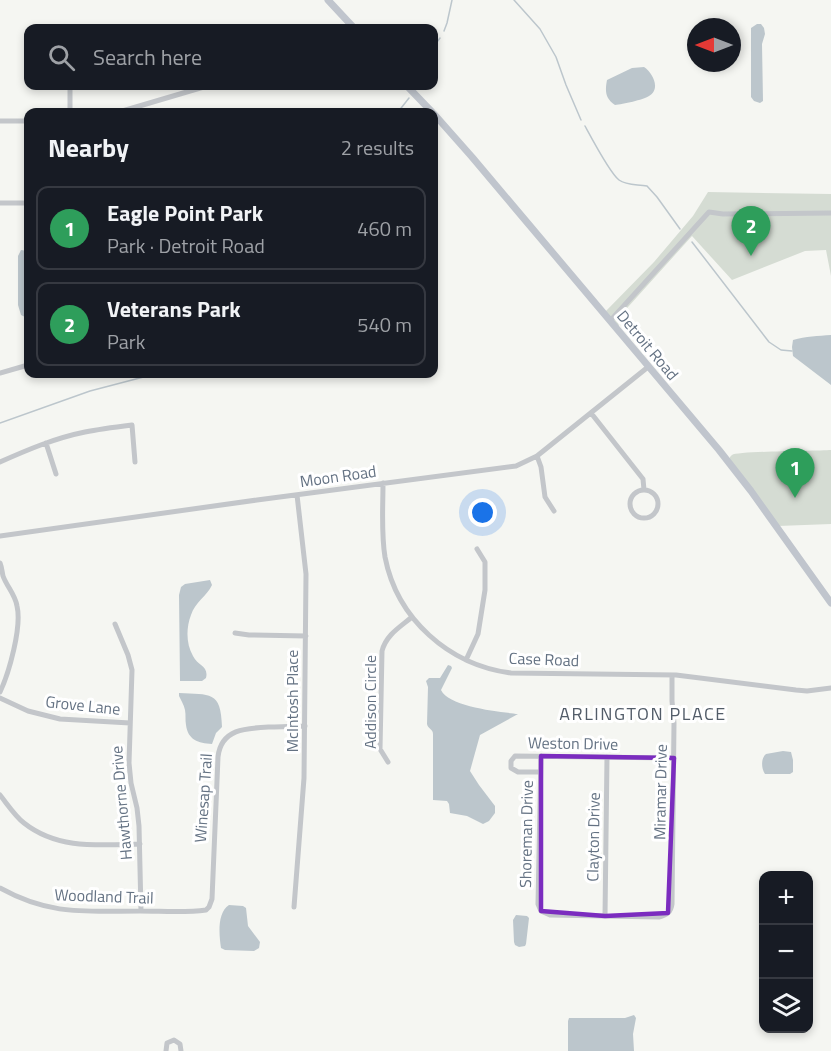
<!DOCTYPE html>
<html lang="en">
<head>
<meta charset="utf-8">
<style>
	:root { --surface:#171b24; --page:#242831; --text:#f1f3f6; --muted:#9ea1a6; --line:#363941; --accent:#2563eb }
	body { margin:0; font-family:"Titillium Web",sans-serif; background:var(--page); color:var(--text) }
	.controls { position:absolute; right:18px; bottom:18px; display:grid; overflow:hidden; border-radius:12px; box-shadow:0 3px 9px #0003 }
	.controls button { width:54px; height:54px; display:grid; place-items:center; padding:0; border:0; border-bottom:2px solid var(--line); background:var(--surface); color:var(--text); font:30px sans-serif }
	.compass { position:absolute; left:687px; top:18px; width:54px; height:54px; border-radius:50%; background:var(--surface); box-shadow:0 3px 9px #0003; rotate:270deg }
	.you { position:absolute; left:483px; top:513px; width:21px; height:21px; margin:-15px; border:4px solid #fff; border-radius:50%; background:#1a73e8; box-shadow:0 0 0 9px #1a73e833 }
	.badge { display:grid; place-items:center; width:39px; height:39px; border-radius:50%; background:var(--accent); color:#fff; font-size:20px; font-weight:700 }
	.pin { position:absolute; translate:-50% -50px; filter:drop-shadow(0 2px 3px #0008) }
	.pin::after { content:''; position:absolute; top:32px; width:21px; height:18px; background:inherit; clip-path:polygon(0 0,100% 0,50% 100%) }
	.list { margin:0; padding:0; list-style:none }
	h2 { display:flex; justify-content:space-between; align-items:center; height:78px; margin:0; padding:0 24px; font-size:26px }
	h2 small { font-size:20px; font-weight:400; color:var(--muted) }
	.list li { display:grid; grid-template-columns:39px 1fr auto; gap:18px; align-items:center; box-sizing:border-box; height:84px; margin:0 12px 12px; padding:0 12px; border:2px solid var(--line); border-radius:12px }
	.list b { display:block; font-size:22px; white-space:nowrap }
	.list p { margin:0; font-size:20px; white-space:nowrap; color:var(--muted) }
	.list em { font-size:20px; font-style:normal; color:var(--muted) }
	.icon { flex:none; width:33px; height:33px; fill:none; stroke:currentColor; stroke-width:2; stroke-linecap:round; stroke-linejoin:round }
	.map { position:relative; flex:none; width:831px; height:1051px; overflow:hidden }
	.search { position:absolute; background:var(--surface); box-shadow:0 3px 9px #0003; left:24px; top:24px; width:414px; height:66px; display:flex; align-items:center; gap:15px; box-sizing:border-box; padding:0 21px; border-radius:12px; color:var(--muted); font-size:22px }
	.panel { position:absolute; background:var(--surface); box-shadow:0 3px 9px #0003; left:24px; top:108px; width:414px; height:270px; border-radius:12px }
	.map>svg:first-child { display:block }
	.green { fill:#d5dcd3 }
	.water { fill:#bcc6cc }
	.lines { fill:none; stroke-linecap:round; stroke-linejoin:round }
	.stream { stroke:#bcc6cc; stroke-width:1.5 }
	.minor { stroke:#c3c6ca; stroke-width:5 }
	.major { stroke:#c0c5cd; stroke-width:7 }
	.marked { fill:none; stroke:#7b2cbf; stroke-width:4.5; stroke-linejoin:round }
	.labels { text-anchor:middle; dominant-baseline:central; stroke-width:6; stroke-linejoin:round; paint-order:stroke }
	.street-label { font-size:16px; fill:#647283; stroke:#fff }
	.neighbourhood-label { font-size:18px; letter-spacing:1.5px; fill:#525c68; stroke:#fff }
</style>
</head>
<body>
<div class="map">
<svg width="831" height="1051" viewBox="0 0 831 1051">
	<rect width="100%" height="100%" fill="#f5f6f2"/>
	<!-- green -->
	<path class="green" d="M708,192L831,194V276L826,250L805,251L732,280L692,236L619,317L618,321L619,327L605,312L654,262L693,216Z
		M831,450V524L778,526L729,459C730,458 730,456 732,455C737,451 818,451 831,450Z"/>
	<!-- water -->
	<path class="water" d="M757,24H761L764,28L765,34L762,44L763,101L760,103L754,101L751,97V28Z
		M644,67C653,73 661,89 649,96C643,100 623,104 615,105C605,98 605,91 607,80L632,68Z
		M21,250L28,251V317H25L21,315L18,305V256Z
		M831,335V385L793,356L792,347L793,340C806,336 818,336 831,335Z
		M210,580L212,585C207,596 195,602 191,615C186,628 186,644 193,656C198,666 209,666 206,678L202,681H180L179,595L181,587L185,584Z
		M448,665L451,666L452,668L441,690C449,707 500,712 518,714L480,735L470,771L479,785L495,806V813L489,821L483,824L467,816L450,813L449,804L447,801L433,800V734C433,729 428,729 427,724L428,687L426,681L429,678H440Z
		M179,693C210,695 221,690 222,727L216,733L212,744C198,743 188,740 186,725C185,720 186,715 185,710C184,705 181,700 179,696Z
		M783,751L791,752L793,760V772L790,774H765C761,768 761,758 766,754Z
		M229,905L243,906L246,908L248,926L260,942L259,948L254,951L225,950L221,948C219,934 217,913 229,905Z
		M516,915L527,916L529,918L526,944L525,946L519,947L515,945L514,942L513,920Z
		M634,1015L636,1018L633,1034L634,1051H568V1021L569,1018H625Z"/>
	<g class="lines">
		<!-- stream -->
		<path class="stream" d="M514,0L540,29L556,57L566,85L581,120
			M444,31L447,23L452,0
			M434,46L440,38
			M418,86H419
			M398,112L409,98
			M585,126C591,137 610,173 619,180C627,186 638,184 647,186L657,197L680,229
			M692,242L769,342L781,350L792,351
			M0,423L90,391L155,374"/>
		<!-- minor -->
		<path class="minor" d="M70,112V86
			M119,112L207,86
			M0,121H28
			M0,203H28
			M610,321L709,212L723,214L831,213
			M0,373L28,365
			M591,413L643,479L644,490
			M46,443L56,474
			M537,456L541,467L545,497L554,511
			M0,462C27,450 55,438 85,432C100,429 116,427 132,425L135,462
			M383,483C383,508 381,533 385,557C397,619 449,665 511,673L676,675L796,690L807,691L831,688
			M630 504a14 14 0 1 1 28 0a14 14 0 1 1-28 0Z
			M0,536L257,500L516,466L537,456L648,367
			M0,563C2,568 2,572 3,576C7,587 15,594 17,606C22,627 9,673 0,692
			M115,624L128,655L132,670L129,763L131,783L137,808L139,826L141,911
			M235,633L249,635L306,636
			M466,660L478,634L485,590V562L477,549
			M0,698L28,711L60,719L130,723
			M541,756L538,904L541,911L550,915L659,917C667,915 671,912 672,904L674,723L672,701V675
			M388,762L380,749L382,651C386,635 400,627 412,617
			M540,772H518L511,768V761L515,756L674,758
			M0,795C8,805 15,816 24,823C58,850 100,845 140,844
			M0,888C50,916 86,911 140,911C162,911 185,913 206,910L209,907L212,899L218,757C221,728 248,728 271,727C282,727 293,726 305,726
			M294,907L304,778L306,574L297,495
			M605,916L607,757
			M166,1051L167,1043L174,1040L180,1044L181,1051"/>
		<!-- major -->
		<path class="major" d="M328,0L354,28
			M407,86L432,112
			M434,114L472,157L719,450L751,491L831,603"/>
	</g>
	<!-- marked area -->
	<path class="marked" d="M541,756L674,758L668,913L605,916L541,911Z"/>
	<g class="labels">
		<!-- street labels -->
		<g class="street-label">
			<text transform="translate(648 345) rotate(50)">Detroit Road</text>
			<text transform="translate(338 476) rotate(-8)">Moon Road</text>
			<text transform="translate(544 659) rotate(2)">Case Road</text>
			<text transform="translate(292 701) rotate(-90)">McIntosh Place</text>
			<text transform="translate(370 702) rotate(-90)">Addison Circle</text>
			<text transform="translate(83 705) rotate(6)">Grove Lane</text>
			<text transform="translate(573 743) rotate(1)">Weston Drive</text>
			<text transform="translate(660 792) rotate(-89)">Miramar Drive</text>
			<text transform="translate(203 798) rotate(-86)">Winesap Trail</text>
			<text transform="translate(121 803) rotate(-95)">Hawthorne Drive</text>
			<text transform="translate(526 834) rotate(-89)">Shoreman Drive</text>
			<text transform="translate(593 837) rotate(-89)">Clayton Drive</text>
			<text transform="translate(104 896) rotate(2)">Woodland Trail</text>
		</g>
		<!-- neighbourhood labels -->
		<g class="neighbourhood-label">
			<text x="643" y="713">ARLINGTON PLACE</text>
		</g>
	</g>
</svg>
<div class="controls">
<button>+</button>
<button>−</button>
<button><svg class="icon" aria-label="layers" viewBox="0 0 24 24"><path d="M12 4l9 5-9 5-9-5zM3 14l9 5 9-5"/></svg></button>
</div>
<svg class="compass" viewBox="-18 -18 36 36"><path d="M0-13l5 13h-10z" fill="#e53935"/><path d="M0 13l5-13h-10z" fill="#9ea1a6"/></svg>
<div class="you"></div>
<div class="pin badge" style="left:795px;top:498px;background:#2e9e5b">1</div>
<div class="pin badge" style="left:751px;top:256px;background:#2e9e5b">2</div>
<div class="search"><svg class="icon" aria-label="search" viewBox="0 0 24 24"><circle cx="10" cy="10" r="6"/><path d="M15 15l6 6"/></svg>Search here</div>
<section class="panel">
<h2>Nearby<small>2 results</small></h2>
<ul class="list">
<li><span class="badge" style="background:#2e9e5b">1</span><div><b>Eagle Point Park</b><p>Park · Detroit Road</p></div><em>460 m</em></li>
<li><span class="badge" style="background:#2e9e5b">2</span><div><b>Veterans Park</b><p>Park</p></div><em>540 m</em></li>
</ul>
</section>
</div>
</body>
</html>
